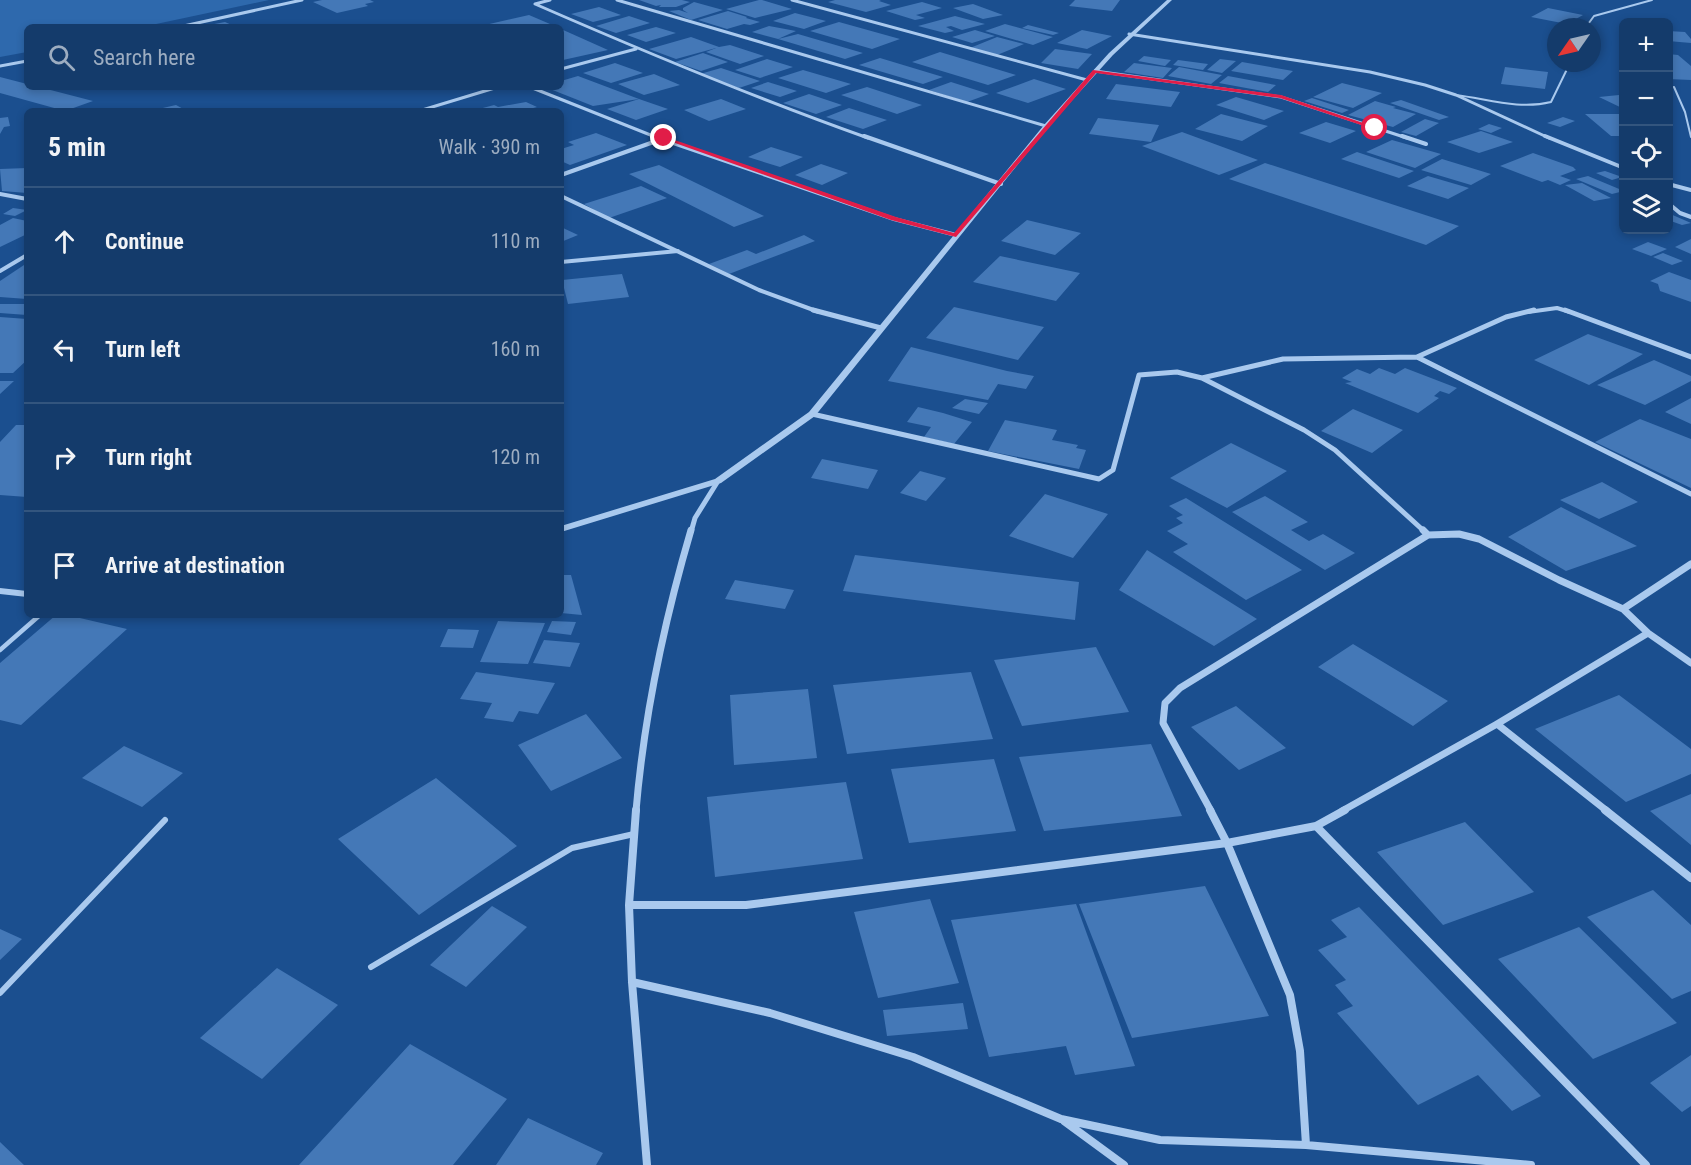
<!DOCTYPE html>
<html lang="en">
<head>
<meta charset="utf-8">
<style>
	:root { --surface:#143b6b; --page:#214673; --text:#f1f3f6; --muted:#9dadc1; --line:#33557e }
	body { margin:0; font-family:"Roboto Condensed",sans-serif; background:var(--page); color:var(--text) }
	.controls { position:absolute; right:18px; top:18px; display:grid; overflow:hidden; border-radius:9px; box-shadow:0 3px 9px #0003 }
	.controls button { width:54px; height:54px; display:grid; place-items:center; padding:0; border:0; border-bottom:2px solid var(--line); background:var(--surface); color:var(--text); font:30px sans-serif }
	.compass { position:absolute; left:1547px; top:18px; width:54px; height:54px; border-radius:50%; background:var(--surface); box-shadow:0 3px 9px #0003; rotate:236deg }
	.stop { position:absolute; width:18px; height:18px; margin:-14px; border:4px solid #e11d48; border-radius:50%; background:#fff }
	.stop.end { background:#e11d48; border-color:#fff; box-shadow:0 2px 6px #0008 }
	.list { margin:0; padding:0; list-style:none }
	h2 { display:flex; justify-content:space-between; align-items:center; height:78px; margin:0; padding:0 24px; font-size:26px }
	h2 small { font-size:20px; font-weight:400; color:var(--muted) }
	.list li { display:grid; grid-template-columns:39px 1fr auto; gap:18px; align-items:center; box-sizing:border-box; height:108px; padding:0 24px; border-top:2px solid var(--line) }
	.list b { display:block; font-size:22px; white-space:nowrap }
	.list em { font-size:20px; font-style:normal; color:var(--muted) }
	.icon { flex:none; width:33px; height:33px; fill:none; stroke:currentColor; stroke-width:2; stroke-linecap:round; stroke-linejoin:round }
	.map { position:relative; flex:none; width:1691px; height:1165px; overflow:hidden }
	.search { position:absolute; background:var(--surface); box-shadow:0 3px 9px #0003; left:24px; top:24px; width:540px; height:66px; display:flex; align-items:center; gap:15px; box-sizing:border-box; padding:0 21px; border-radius:9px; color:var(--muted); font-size:22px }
	.panel { position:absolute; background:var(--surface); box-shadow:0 3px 9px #0003; left:24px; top:108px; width:540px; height:510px; border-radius:9px }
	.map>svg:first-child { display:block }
	.green { fill:#2e69ad }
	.building { fill:#4478b7 }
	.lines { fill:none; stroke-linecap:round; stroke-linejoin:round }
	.service-far2 { stroke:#a9c9ee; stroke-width:2 }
	.service-far1 { stroke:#a9c9ee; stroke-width:4.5 }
	.service { stroke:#a9c9ee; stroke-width:6 }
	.minor-far4 { stroke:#a9c9ee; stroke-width:3 }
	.minor-far3 { stroke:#a9c9ee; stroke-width:4 }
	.minor-far2 { stroke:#a9c9ee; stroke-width:5 }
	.minor-far1 { stroke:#a9c9ee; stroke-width:7 }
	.minor { stroke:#a9c9ee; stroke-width:8 }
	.tertiary { fill:#a9c9ee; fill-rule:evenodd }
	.route { fill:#e11d48 }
</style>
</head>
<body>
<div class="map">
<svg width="1691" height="1165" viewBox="0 0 1691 1165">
	<rect width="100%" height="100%" fill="#1b4f8f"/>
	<!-- green -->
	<path class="green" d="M0,0H269L142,27H27V52L0,57Z"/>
	<!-- building -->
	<path class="building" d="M322,0H370L374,2L365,4L368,6L337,13L313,2Z
		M639,0H682L690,2L676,7H659L661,5L656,6Z
		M759,0H762L792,9L755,18L726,9Z
		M835,0H881L879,1L891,5L866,12L828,2Z
		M1075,0H1120L1112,11L1069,6Z
		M694,2L723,10L691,20L669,11L679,10L688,13L683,10V8Z
		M922,2L942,8L916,15L925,18L915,20L886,11Z
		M973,4L1003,15L983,19L953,8Z
		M599,7L621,15L593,22L571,14Z
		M1548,8L1583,15L1567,24L1531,17Z
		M728,11L747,17L746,18L760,22L750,25L744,24L727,29L698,20Z
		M795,13L826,21L804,29L773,21Z
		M529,15L557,27H491L485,25Z
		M629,16L650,23L616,33L596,26Z
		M955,16L985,24L962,30L951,26L946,27L954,31L945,33L918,26Z
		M225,22L236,27H204V26Z
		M839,22L900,39L872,49L810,31Z
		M1005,24L1053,37L1033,45L985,31Z
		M1028,25L1059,33L1053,35L1022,28Z
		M769,26L796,31L778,39L752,32Z
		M656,27L676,33L646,42L627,35Z
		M561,29L608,50L563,60L561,59Z
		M975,30L995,36L972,43L952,37Z
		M1082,30L1112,36L1087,49L1057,43Z
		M1668,31L1685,32L1691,39V43L1668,41Z
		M798,34L863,53L845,59L778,39Z
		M691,37L719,47L730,45L764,56L740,64L706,52L716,48L676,59L649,49Z
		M997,37L1024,44L997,55L970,48Z
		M1055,49L1092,54L1078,69L1041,63Z
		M940,52L1016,75L988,85L912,62Z
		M703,53L728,62L701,71L675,62Z
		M1668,54L1678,55L1691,66V80L1668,79Z
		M1144,56L1171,60L1165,66L1138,61Z
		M880,58L943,77L923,84L859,65Z
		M767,59L793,67L760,78L735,70Z
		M1220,59L1236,61L1222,73L1207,70Z
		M1178,60L1208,64L1203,70L1173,65Z
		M1242,62L1293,71L1283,80L1231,71Z
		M615,63L643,73L611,83L583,73Z
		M1134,63L1172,68L1163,78L1124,72Z
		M1179,67L1222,75L1211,84L1168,76Z
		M1505,67L1548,72L1545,89L1501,84Z
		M721,68L760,81L739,88L700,74Z
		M803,70L851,84L826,93L778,78Z
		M654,74L680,85L644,95L618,84Z
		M578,76L639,99L593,106L545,87H561V81Z
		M1228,76L1276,85L1268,92L1219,83Z
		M0,77L27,84V87H39L93,101L65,111L0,93Z
		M1034,79L1066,89L1028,103L996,93Z
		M768,82L797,91L780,97L751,88Z
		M951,82L989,94L967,102L929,90Z
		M1342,83L1382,93L1353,108L1313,97Z
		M1116,84L1180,92L1171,107L1106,99Z
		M867,87L922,105L897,114L841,95Z
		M809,94L842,105L816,114L783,103Z
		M1619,95L1624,97V109L1599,97Z
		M1236,97L1284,111L1264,120L1216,105Z
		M1312,98L1349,110L1342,113L1304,101Z
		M639,99L668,109L636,120L607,109Z
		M721,99L746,109L709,121L684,110Z
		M1401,100L1449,117L1439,120L1390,103Z
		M1375,101L1396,107L1393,108L1416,114L1393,127L1348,115Z
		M526,102L537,107L522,111L479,109L494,105L498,107Z
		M176,105L187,111H154V110Z
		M849,108L887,120L863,129L826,117Z
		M1221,114L1268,126L1242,141L1195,129Z
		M1585,114H1624V136H1611Z
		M8,117L10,126L4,127L0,134V118Z
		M1563,117L1575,121L1560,127L1547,123Z
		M1098,118L1159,125L1151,142L1089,134Z
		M1425,119L1439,123L1416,136L1401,132Z
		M1326,122L1356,131L1330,143L1299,133Z
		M1489,124L1502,128L1491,133L1478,129Z
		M1481,131L1513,142L1479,153L1447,142Z
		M1182,132L1258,160L1219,175L1142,146Z
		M596,133L627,145L570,165L561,161V149L574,145L568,142Z
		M1392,140L1441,154L1415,168L1366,152Z
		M771,147L803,157L780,167L748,157Z
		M1357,152L1414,171L1399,178L1341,159Z
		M1533,153L1573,167L1576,170L1560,176L1571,180L1560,185L1548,180L1542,182L1500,166Z
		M1442,159L1491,174L1471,185L1421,170Z
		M1265,163L1459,226L1426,245L1229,179Z
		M821,164L848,173L822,185L795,175Z
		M659,165L764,216L734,227L629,174Z
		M27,168V193L2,191L0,169Z
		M1605,171L1622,177L1612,180L1596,173Z
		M1428,176L1469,188L1448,199L1407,186Z
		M1588,176L1624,191L1612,194L1576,179Z
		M1582,183L1611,198L1594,201L1565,185Z
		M641,186L667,198L609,218L584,204Z
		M13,208L27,210L15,216L3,214Z
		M1668,213L1691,223L1682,225L1668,220Z
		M13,218L27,221V234L0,247V225Z
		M1027,220L1081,233L1055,255L1001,241Z
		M561,227L578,235L561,242Z
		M804,235L815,241L729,274L709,264L747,250L756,254Z
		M1691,239V254L1675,247Z
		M1648,242L1667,249L1651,256L1632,249Z
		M1663,253L1683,261L1672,265L1653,257Z
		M1000,256L1080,273L1056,301L973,282Z
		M27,263V299L0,297V281Z
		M1669,272L1691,280V302L1660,291L1658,284L1650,281Z
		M622,274L629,297L568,304L562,280Z
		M0,304H27V315L0,313Z
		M954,307L1044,327L1018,360L926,338Z
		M0,317L27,319V360L13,373H0Z
		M1588,334L1643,354L1589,385L1534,360Z
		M911,347L1007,371L1034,376L1026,389L998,384L988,400L888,381Z
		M1654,360L1691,376V381L1645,405L1597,385Z
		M1379,368L1395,374L1405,368L1457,388L1449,394L1440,391L1434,396L1439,398L1418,413L1345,383L1352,382L1342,378L1357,369L1370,374Z
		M0,381H14L0,394Z
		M1691,398V424L1665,412Z
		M965,399L988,403L979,414L952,408Z
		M918,407L943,413L972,422L954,444L924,437L931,427L907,422Z
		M1353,409L1403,430L1372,453L1321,431Z
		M1640,419L1691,439V488L1595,442Z
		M1005,420L1057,430L1052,440L1078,445L1076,448L1086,450L1079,469L988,451Z
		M16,425H27V497L0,495V442Z
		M1231,443L1287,471L1227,508L1170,478Z
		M822,459L878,470L868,489L811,478Z
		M920,471L946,478L926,501L900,493Z
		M1602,482L1638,502L1599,519L1560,500Z
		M1045,494L1108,514L1073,558L1009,536Z
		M1265,496L1308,522L1291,530L1309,541L1323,534L1355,553L1325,570L1232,512Z
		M1186,498L1302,570L1246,600L1173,552L1188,544L1167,531L1183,523L1176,518L1183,515L1169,506Z
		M1561,507L1637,546L1566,571L1508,537Z
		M1147,550L1257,619L1214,646L1119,590Z
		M855,555L1079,582L1075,620L843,591Z
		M561,575H571L582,615L561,613Z
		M735,580L794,590L785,609L725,599Z
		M56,615H67L127,629L21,725L0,720V663Z
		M498,621L545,623L528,664L480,662Z
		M552,621L576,622L571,635L547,632Z
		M448,629L479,630L473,648L440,647Z
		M544,640L580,643L570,667L533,663Z
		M1353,644L1448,701L1413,726L1318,667Z
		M1096,647L1129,712L1022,726L994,660Z
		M476,672L555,683L538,714L519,711L513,722L484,718L492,703L460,699Z
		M971,672L993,739L847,754L833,685Z
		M808,689L817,758L734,765L730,695Z
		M1619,695L1691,749V774L1626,802L1535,729Z
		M1236,706L1286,748L1239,770L1191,727Z
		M586,714L622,758L551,791L518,745Z
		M1151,744L1182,816L1044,831L1019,757Z
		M124,746L183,773L142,807L82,778Z
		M994,759L1016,831L909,843L891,769Z
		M436,778L517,846L419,915L338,839Z
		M846,782L863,859L715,877L707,797Z
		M1691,794V845L1650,811Z
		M1465,822L1534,892L1443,925L1377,852Z
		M1205,886L1269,1016L1132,1038L1079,904Z
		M1653,890L1691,925V991L1672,999L1587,917Z
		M930,899L959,983L878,998L854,912Z
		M1076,904L1135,1066L1075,1075L1066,1046L989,1057L951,920Z
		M492,906L527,927L466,987L430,965Z
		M1359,907L1541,1096L1512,1111L1478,1075L1418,1105L1337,1013L1353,1006L1335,985L1346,980L1318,950L1347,937L1331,920Z
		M1579,927L1677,1023L1593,1059L1498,959Z
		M0,929L22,939L0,960Z
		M277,968L338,1005L262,1079L200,1038Z
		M963,1003L968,1029L887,1036L883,1010Z
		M410,1044L507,1099L453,1165H299Z
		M1691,1055V1106L1682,1112L1650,1083Z
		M528,1118L603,1153L596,1165H496Z
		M0,1142L24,1165H0Z"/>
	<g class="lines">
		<!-- service-far2 -->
		<path class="service-far2" d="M1586,27L1594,16L1652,0
			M1674,87L1685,112L1691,137
			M1456,95C1488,99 1519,110 1551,102L1570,63"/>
		<!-- service-far1 -->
		<path class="service-far1" d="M0,650L40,615"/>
		<!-- service -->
		<path class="service" d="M371,967L572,848L634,834
			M0,993L165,820"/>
		<!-- minor-far4 -->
		<path class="minor-far4" d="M550,0L535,4C645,52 755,98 868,138
			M617,0L1046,126
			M792,0L1087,80
			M179,27L302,0
			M1129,34L1370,72L1425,85L1456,95L1549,138
			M0,66L27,61
			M561,69L636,49
			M1095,71L1281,97L1407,138
			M530,87L658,138
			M419,111L498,87"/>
		<!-- minor-far3 -->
		<path class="minor-far3" d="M653,136L894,219L956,235
			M864,136L1001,184
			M1402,136L1426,144
			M1545,136L1624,168
			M561,175L662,139
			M1668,184L1691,190
			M0,194L27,199
			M561,196L759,290L819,312
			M1668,203L1680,213L1691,217
			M561,262L678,251
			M0,271L27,255
			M1528,312L1557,308L1570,312"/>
		<!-- minor-far2 -->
		<path class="minor-far2" d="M813,310L881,328
			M1565,310L1691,357
			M1417,357L1691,494
			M1202,378L1304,430L1335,450L1425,532
			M812,414L1099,479L1113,470L1139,375L1177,372L1202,378L1283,359L1417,357L1506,317L1534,310
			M691,532L695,518L718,481"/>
		<!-- minor-far1 -->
		<path class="minor-far1" d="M1423,530L1428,535L1459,534L1479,539L1559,580L1623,609L1648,633L1691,663
			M1623,609L1691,564
			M1497,724L1607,811
			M636,811C644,716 664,622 691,530
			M1211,811L1163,723L1165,703L1180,688L1428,535
			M1342,811L1497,724L1648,633"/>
		<!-- minor -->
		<path class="minor" d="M636,810L629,905L632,982L647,1165
			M1210,810L1227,843L1290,995L1300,1051L1306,1145
			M1605,810L1691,878
			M1316,826L1646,1165
			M629,905H746L1227,843L1316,826L1345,810
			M632,982L770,1013L913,1057L1061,1119L1160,1140L1306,1145L1531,1165
			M1064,1121L1124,1165"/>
		<!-- tertiary -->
		<path class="tertiary" d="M1167,0H1172L1113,55L1048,127L815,416L721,483L561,532V526L715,479L809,412L1044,125L1109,53Z
			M0,588L27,591V597L0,594Z"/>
	</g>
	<!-- route -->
	<path class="route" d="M1093,70L1281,95L1378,128L1373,129L1280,98L1096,73L956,237L891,220L661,138L666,137L896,217L954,233Z"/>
</svg>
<div class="controls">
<button>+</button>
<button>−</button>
<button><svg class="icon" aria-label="locate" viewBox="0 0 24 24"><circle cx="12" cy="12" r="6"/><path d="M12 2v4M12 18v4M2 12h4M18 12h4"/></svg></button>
<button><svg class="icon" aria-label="layers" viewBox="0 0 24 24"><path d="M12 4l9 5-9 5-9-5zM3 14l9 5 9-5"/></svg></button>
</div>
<svg class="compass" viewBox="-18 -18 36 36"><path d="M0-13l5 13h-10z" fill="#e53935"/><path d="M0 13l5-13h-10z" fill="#9dadc1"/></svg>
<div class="stop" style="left:1375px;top:128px"></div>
<div class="stop end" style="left:664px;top:138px"></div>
<div class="search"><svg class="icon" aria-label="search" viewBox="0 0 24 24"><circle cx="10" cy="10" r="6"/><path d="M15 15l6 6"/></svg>Search here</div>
<section class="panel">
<h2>5 min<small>Walk · 390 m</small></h2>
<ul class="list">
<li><svg class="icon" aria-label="ahead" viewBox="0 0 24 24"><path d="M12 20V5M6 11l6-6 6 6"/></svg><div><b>Continue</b></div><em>110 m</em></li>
<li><svg class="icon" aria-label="left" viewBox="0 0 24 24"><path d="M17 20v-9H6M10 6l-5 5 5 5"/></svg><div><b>Turn left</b></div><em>160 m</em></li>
<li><svg class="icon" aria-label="right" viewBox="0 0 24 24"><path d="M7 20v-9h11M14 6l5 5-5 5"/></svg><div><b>Turn right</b></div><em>120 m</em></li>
<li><svg class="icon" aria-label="arrive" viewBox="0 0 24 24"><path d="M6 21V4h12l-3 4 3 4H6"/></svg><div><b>Arrive at destination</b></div></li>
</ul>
</section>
</div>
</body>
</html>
